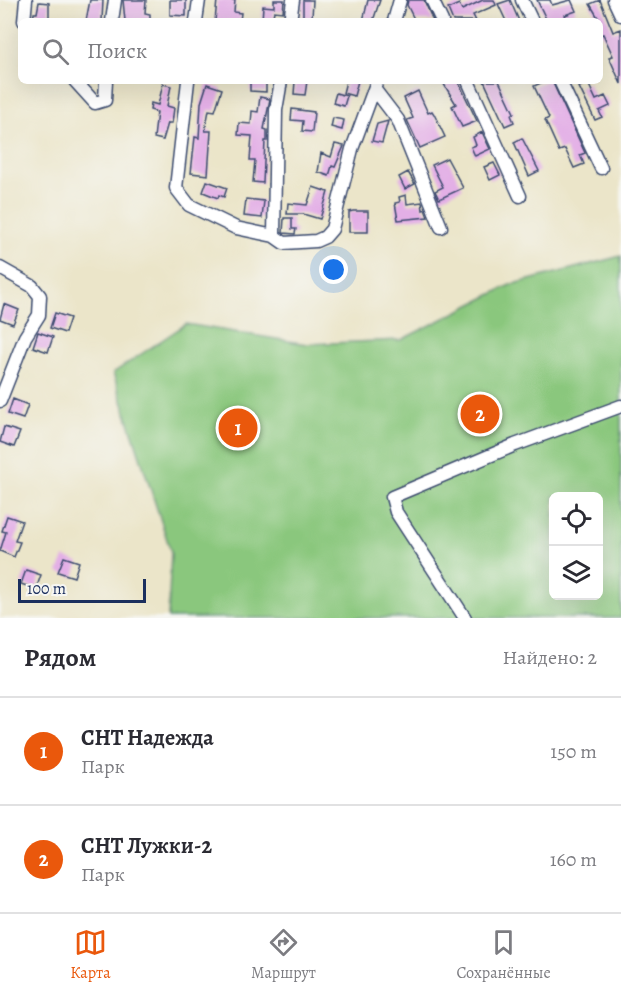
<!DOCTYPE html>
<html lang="ru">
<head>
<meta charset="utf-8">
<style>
	:root { --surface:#fff; --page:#f7f7f7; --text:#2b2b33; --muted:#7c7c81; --line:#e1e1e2; --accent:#ea580c }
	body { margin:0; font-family:Alegreya,serif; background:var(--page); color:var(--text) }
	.controls { position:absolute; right:18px; bottom:18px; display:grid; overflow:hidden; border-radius:9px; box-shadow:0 6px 24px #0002 }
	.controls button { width:54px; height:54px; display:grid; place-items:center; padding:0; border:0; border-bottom:2px solid var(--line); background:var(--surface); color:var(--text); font:30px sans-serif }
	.scale { position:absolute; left:18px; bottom:15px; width:128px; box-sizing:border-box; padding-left:6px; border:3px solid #1b2f5e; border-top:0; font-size:16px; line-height:21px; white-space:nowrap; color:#1b2f5e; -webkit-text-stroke:4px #f6f6f2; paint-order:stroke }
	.you { position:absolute; left:334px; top:270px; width:21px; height:21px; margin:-15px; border:4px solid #fff; border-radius:50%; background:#1a73e8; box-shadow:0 0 0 9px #1a73e833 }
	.badge { display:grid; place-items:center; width:39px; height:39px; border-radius:50%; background:var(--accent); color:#fff; font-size:20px; font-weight:700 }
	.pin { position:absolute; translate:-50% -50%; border:3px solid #fff; box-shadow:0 2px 6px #0006 }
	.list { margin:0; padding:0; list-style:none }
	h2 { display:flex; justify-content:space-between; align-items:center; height:78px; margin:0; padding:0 24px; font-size:26px }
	h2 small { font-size:20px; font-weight:400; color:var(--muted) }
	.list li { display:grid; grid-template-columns:39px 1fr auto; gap:18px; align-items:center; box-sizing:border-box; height:108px; padding:0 24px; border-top:2px solid var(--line) }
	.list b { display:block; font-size:22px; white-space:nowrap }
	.list p { margin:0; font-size:20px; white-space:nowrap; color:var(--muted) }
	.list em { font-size:20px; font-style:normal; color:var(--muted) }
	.icon { flex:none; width:33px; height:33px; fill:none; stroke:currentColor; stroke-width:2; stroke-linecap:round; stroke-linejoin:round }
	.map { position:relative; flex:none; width:621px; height:618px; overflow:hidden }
	.search { position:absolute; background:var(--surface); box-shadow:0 6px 24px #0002; left:18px; right:18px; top:18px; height:66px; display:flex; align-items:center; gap:15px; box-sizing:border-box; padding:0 21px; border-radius:9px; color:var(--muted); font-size:22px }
	.sheet { height:294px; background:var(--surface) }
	nav { display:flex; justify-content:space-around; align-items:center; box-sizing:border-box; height:84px; border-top:2px solid var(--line); background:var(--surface); font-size:16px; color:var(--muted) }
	nav a { display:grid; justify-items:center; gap:3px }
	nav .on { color:var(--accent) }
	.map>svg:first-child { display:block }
	.green { fill:#8ac77d; stroke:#527b6e; stroke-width:1.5; fill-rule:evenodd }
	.building { fill:#e3afe6 }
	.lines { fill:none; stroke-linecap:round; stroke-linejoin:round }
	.minor-casing { stroke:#3a4a6e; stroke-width:15 }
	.minor { stroke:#fff; stroke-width:12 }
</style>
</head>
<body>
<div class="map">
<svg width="621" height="618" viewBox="0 0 621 618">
	<rect width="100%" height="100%" fill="#f6f6f2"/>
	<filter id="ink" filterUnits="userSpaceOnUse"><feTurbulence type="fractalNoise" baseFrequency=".0167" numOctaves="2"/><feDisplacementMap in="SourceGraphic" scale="12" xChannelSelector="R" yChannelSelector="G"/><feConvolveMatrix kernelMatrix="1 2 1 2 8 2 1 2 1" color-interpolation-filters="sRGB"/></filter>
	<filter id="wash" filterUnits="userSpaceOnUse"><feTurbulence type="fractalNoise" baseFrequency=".008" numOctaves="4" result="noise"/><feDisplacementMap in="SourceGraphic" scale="24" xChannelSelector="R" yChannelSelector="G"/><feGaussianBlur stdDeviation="1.35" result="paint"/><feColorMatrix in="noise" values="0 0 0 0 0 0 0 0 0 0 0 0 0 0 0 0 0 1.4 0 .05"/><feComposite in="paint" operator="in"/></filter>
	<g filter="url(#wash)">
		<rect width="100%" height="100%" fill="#ebe5c9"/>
		<!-- green -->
		<path class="green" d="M621,256V618H168L171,552L113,373L186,324L307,344L401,340L510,285ZM554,496H598V596H554Z"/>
		<g id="blocks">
			<!-- building -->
			<path class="building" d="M90,0H103L102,21H86Z
				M123,0H146L145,13L150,14V21H125Z
				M170,0H186V16L170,15Z
				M217,0H235L234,12L241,13L240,21H215Z
				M274,0H284L283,12L274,11L272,21H262L263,6L274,7Z
				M303,0H313L312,18H303Z
				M368,0H380L373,21H363Z
				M408,0H424L433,21H415L407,5Z
				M483,0H494L496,5L473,15L476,21H453L448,9L459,4L462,10Z
				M510,0L519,21H506L498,4Z
				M537,0H550L552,5L571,0L576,11L565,15L567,21H547Z
				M600,0L613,32L621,29V84L609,57L613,56L603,34L600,35V21L590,4Z
				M39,2L49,3V21H33L34,13H37Z
				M250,81H266V92L250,91Z
				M295,81H307L305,95L294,94Z
				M346,81H358L354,96L343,93Z
				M442,81H458L477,121L462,127L452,106L456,104Z
				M484,81H499L514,113L511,115L514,122L505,126Z
				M545,81H552L585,153L580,155L584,164L574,168L565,149L559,151L545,120L549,118L534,86Z
				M588,83L596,100L605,96L610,106L599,111L602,117L595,120L579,87Z
				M163,84L171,86L167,106L174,108L172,123H168L163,140L154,138L157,112L150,110L151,103L158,105Z
				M207,84L222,89L215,111L209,110L205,131H211L208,175L191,173L195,137L199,138L201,103Z
				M418,91L428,113L432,111L434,114L445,137L420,148L407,120L413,118L404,98Z
				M336,93L347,96L344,106L333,103Z
				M260,97L270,99L264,129L267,130V141H265L263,183L253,182L255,160H250L252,136L238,135L239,123L251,124L252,111L258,112Z
				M292,109L314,112L312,132L302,131L303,121L291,120Z
				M333,118L344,120L342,130L331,127Z
				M388,121L382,143L372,141L377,124Z
				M482,132L490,149L475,156L471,147L476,145L473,137Z
				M522,138L539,171L529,176L514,142Z
				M335,144L344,146L335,167L332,166L329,176L318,172L321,153L331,157Z
				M447,158L463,188L439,199L435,191L443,187L432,165Z
				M494,163L500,175L490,180L484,167Z
				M408,172L415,184L405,189L399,177Z
				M207,181L227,188L224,197L219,195L218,198L203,192Z
				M313,187L328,192L320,219L303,214H287L288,203L307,205Z
				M406,195L407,204L422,202L423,210L425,209L428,217L398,220L395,203L400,202L399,197Z
				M246,199L264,201L262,218L244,216Z
				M353,211H368V232H349V212Z
				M284,218H292V229H296L295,234L283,233Z
				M4,304L19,310L13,324L0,319Z
				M55,313L70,318L65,333L50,328Z
				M38,332L53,337L48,352L33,347Z
				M13,399L28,405L23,419L8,414Z
				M4,427L20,432L14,447L0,442Z
				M7,516L22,521L15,541L20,542L14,557L0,551L6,532L2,531Z
				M64,557L79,562L74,577L58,572Z
				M26,570L41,575L36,589L21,584Z"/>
		</g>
	</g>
	<g filter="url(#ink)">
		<use href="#blocks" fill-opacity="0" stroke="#3a4a6e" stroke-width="1.5"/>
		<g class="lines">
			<!-- minor casing -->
			<g class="minor-casing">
				<path id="minor" d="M432,0L442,21
					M522,0L532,21
					M614,0L621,15
					M24,21L26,0
					M112,21L115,0
					M196,21L199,0
					M290,21L293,0
					M394,21L400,0
					M75,81L95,103L105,100L106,81
					M188,81L176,188L189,205L236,228L274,236L284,243L316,241L325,237L332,229L352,149L377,81
					M468,81L520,196
					M560,81L601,168
					M375,90L398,120L441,227
					M274,236L276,110L281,81
					M0,268L32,286L40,296L39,315L25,337L0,401
					M465,618L396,512L392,497L515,445L621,406"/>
			</g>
			<!-- minor -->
			<use href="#minor" class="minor"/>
		</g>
	</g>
</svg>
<div class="controls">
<button><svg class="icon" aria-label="locate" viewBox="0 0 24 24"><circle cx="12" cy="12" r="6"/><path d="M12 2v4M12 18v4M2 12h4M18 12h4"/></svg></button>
<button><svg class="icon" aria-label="layers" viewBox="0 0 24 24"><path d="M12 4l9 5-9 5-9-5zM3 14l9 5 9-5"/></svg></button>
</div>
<div class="scale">100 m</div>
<div class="you"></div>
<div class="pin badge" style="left:238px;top:428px">1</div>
<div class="pin badge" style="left:480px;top:414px">2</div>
<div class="search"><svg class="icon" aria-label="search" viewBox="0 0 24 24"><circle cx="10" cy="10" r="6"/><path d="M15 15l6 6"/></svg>Поиск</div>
</div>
<section class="sheet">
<h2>Рядом<small>Найдено: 2</small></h2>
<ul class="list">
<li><span class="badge">1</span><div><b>СНТ Надежда</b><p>Парк</p></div><em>150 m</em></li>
<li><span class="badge">2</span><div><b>СНТ Лужки-2</b><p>Парк</p></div><em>160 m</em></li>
</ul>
</section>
<nav>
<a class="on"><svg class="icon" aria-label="map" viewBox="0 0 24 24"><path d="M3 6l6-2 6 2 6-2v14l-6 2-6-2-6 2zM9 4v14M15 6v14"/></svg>Карта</a>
<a><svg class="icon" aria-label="directions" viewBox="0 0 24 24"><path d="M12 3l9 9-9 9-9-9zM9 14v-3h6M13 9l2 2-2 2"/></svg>Маршрут</a>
<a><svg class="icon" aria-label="saved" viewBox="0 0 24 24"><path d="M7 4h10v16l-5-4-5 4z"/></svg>Сохранённые</a>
</nav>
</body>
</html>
